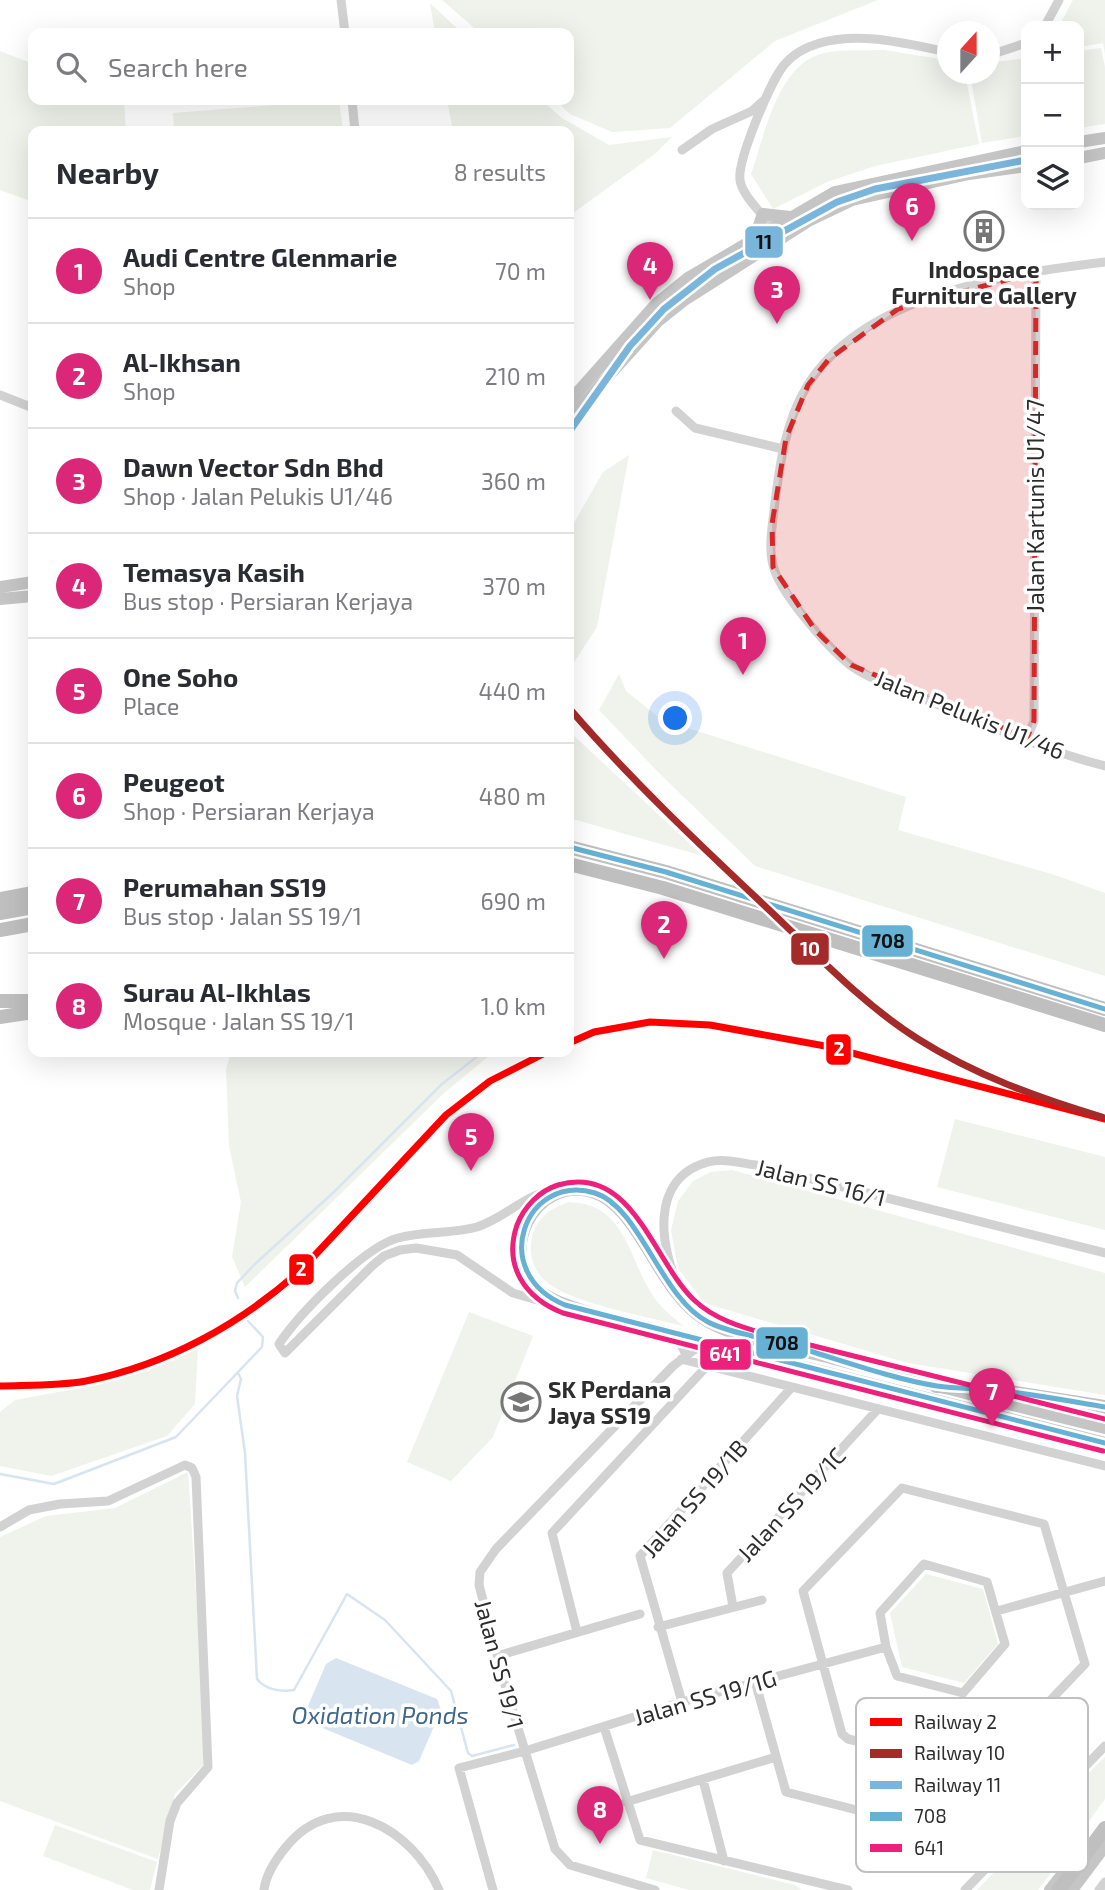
<!DOCTYPE html>
<html lang="en">
<head>
<meta charset="utf-8">
<style>
	:root { --surface:#fff; --page:#f2f2f3; --text:#2b2b33; --muted:#7c7c81; --line:#e1e1e2; --accent:#db2777 }
	body { margin:0; font-family:"Exo 2",sans-serif; background:var(--page); color:var(--text) }
	.controls { position:absolute; right:21px; top:21px; display:grid; overflow:hidden; border-radius:14px; box-shadow:0 7px 28px #0002 }
	.controls button { width:63px; height:63px; display:grid; place-items:center; padding:0; border:0; border-bottom:2px solid var(--line); background:var(--surface); color:var(--text); font:35px sans-serif }
	.compass { position:absolute; left:937px; top:21px; width:63px; height:63px; border-radius:50%; background:var(--surface); box-shadow:0 7px 28px #0002; rotate:21deg }
	.you { position:absolute; left:676px; top:719px; width:24px; height:24px; margin:-18px; border:5px solid #fff; border-radius:50%; background:#1a73e8; box-shadow:0 0 0 10px #1a73e833 }
	.badge { display:grid; place-items:center; width:46px; height:46px; border-radius:50%; background:var(--accent); color:#fff; font-size:23px; font-weight:700 }
	.pin { position:absolute; translate:-50% -58px; filter:drop-shadow(0 2px 4px #0008) }
	.pin::after { content:''; position:absolute; top:37px; width:24px; height:21px; background:inherit; clip-path:polygon(0 0,100% 0,50% 100%) }
	.list { margin:0; padding:0; list-style:none }
	h2 { display:flex; justify-content:space-between; align-items:center; height:91px; margin:0; padding:0 28px; font-size:30px }
	h2 small { font-size:23px; font-weight:400; color:var(--muted) }
	.list li { display:grid; grid-template-columns:46px 1fr auto; gap:21px; align-items:center; box-sizing:border-box; height:105px; padding:0 28px; border-top:2px solid var(--line) }
	.list b { display:block; font-size:26px; white-space:nowrap }
	.list p { margin:0; font-size:23px; white-space:nowrap; color:var(--muted) }
	.list em { font-size:23px; font-style:normal; color:var(--muted) }
	.icon { flex:none; width:38px; height:38px; fill:none; stroke:currentColor; stroke-width:2; stroke-linecap:round; stroke-linejoin:round }
	.map { position:relative; flex:none; width:1105px; height:1890px; overflow:hidden }
	.search { position:absolute; background:var(--surface); box-shadow:0 7px 28px #0002; left:28px; top:28px; width:546px; height:77px; display:flex; align-items:center; gap:18px; box-sizing:border-box; padding:0 24px; border-radius:14px; color:var(--muted); font-size:26px }
	.panel { position:absolute; background:var(--surface); box-shadow:0 7px 28px #0002; left:28px; top:126px; width:546px; height:931px; border-radius:14px }
	.map>svg:first-child { display:block }
	.green { fill:#eff3eb }
	.water { fill:#d8e4f0 }
	.lines { fill:none; stroke-linecap:round; stroke-linejoin:round }
	.stream { stroke:#d8e4f0; stroke-width:2.5 }
	.minor { stroke:#d2d2d2; stroke-width:9 }
	.major { stroke:#c5c5c5; stroke-width:12 }
	.highway { stroke:#bfbfbf; stroke-width:14 }
	.bus-1-casing { stroke:#fff; stroke-width:10 }
	.bus-2-casing { stroke:#fff; stroke-width:10 }
	.bus-1 { stroke:#67b2d4; stroke-width:5 }
	.bus-2 { stroke:#ed207b; stroke-width:5 }
	.rail-1-casing { stroke:#fff; stroke-width:12 }
	.rail-2-casing { stroke:#fff; stroke-width:12 }
	.rail-3-casing { stroke:#fff; stroke-width:12 }
	.rail-1 { stroke:#f00; stroke-width:7 }
	.rail-2 { stroke:#a52a2a; stroke-width:7 }
	.rail-3 { stroke:#7ab6db; stroke-width:7 }
	.marked { fill:#d62828; fill-opacity:0.2; stroke:#d62828; stroke-width:5; stroke-dasharray:14 9; stroke-linejoin:round }
	.labels { text-anchor:middle; dominant-baseline:central; stroke-width:7; stroke-linejoin:round; paint-order:stroke }
	.poi-label { font-size:23px; font-weight:bold; fill:#2d2d2d; stroke:#fff }
	.street-label { font-size:23px; fill:#2d2d2d; stroke:#fff }
	.water-label { font-size:24px; font-style:italic; fill:#3f678b; stroke:#fff }
	.key { fill:#fff; stroke:#c0c0c0; stroke-width:2 }
	.key-label { font-size:19px; fill:#2d2d2d }
	.line-badge { stroke:#fff; stroke-width:2.5 }
	.badge-label { font-size:19px; text-anchor:middle; font-weight:bold; fill:#fff }
	.pale-badge-label { font-size:19px; text-anchor:middle; font-weight:bold; fill:#111 }
</style>
</head>
<body>
<div class="map">
<svg width="1105" height="1890" viewBox="0 0 1105 1890">
	<rect width="100%" height="100%" fill="#fff"/>
	<!-- green -->
	<path class="green" d="M442,0H878L775,41L670,128L612,132L570,114L555,100H569V33H480Z
		M1073,0H1105V54L1103,43L1079,47V26H1059Z
		M430,3L462,33H435Z
		M1101,48L1105,67V124L1079,128V51Z
		M884,50L947,60L948,74H965L979,144L875,166L827,182L773,209L751,174C765,135 777,64 824,53C843,49 865,51 884,50Z
		M0,51L33,64V100H124L126,131H33V202L0,190Z
		M1026,58V136L982,143L970,74H990V63Z
		M339,100L343,131H174L173,113Z
		M447,100H541L562,118L609,145L672,137L656,153L569,216V131H453Z
		M629,455L597,627L569,670V520L574,523L603,472Z
		M619,674L626,691L662,720L906,797L898,830L1055,875L1105,893V976L755,866L660,774L599,710Z
		M571,733L703,856L569,818Z
		M231,1052H487L489,1056L443,1094L245,1287L232,1257L241,1202L229,1146L226,1069Z
		M955,1119L1105,1157V1230L937,1187Z
		M732,1170L1105,1273V1395L908,1363L704,1303L678,1268L671,1230L678,1201L693,1181L711,1172Z
		M569,1202C626,1204 627,1256 653,1296C660,1307 673,1317 683,1326C649,1317 576,1304 549,1284C534,1273 528,1255 532,1237C537,1217 551,1208 569,1202Z
		M469,1312L533,1336L493,1437L451,1481L407,1462Z
		M198,1349L195,1404L167,1436L51,1476L0,1466V1412L15,1400L102,1384Z
		M188,1472L206,1746L203,1765L175,1794L158,1859L0,1801V1537L46,1516L115,1508Z
		M926,1574L983,1589L998,1644L964,1683L902,1667L890,1613Z
		M1105,1757V1799L1087,1824L1075,1826L1053,1808Z
		M1047,1822L1070,1836V1848L1038,1890H977L1041,1824Z
		M55,1825L157,1862L150,1890H133L43,1856Z
		M653,1850L795,1885L801,1890H689L646,1878Z"/>
	<!-- water -->
	<path class="water" d="M336,1658L437,1699L441,1710L419,1761L412,1765L308,1722L305,1713L326,1664Z"/>
	<g class="lines">
		<!-- stream -->
		<path class="stream" d="M238,1298L235,1291L237,1283L255,1264L334,1192L442,1084L483,1052
			M238,1373L241,1379L237,1396L245,1453L257,1679C265,1690 282,1692 294,1690L347,1594L385,1620L451,1691L468,1753L472,1756L514,1745
			M0,1474L54,1484L176,1437L262,1347L263,1337L248,1321"/>
		<!-- minor -->
		<path class="minor" d="M341,0L345,33
			M1045,26L1059,0
			M990,55L1026,43
			M352,100L355,131
			M682,150L712,129L752,111L763,101
			M773,228C764,215 742,196 740,180C737,161 771,80 784,65C793,54 806,47 820,43C861,31 907,44 948,52
			M1105,262C1007,274 864,294 807,386C786,420 780,463 775,502C773,522 768,546 773,565C779,592 828,648 850,665C871,680 898,688 922,698C981,722 1043,750 1105,766
			M0,395L33,408
			M676,411L695,428L783,449
			M1027,738L1034,721L1036,272
			M681,1291C660,1250 648,1178 708,1162C724,1158 740,1163 756,1165L1105,1253
			M558,1306L513,1293L457,1255L416,1248L400,1250L384,1256L372,1266L285,1353L279,1344C299,1314 364,1247 398,1238C423,1231 452,1234 477,1227C507,1217 527,1192 559,1189
			M672,1333L679,1340L686,1355
			M681,1359L1105,1466
			M902,1488L1044,1524L1085,1664L983,1771L848,1739L842,1734L803,1591Z
			M0,1527L29,1510L60,1504L108,1501L185,1465L192,1468L196,1477L208,1767L177,1803L170,1821L159,1890
			M924,1564L987,1582L1005,1644L963,1693L897,1676L886,1647L880,1613Z
			M733,1607L727,1573L878,1409
			M997,1611L1105,1581
			M658,1627L762,1600
			M577,1632L552,1533L707,1366
			M497,1656L640,1614
			M755,1681L786,1792L1006,1848
			M682,1702L640,1556L792,1387
			M604,1727L640,1840L848,1890
			M703,1780L724,1861
			M626,1802L776,1757
			M1044,1811L1080,1838
			M264,1890C266,1874 276,1859 286,1847C337,1784 413,1829 439,1890
			M493,1890L459,1768L525,1751L682,1702L886,1647
			M655,1890L570,1865L555,1849L507,1692L479,1585L480,1572L496,1549L673,1366L694,1350L709,1344
			M965,1890L1105,1746
			M1099,1890L1105,1882"/>
		<!-- major -->
		<path class="major" d="M1079,142L1105,138
			M1079,158L1105,153
			M754,239L763,214L790,217
			M569,402L656,304L688,278L835,192L1026,151
			M569,420L658,321L683,301L810,220L852,200L969,174L1026,166
			M0,587L33,582
			M0,599L33,596
			M1105,1428C1012,1405 919,1382 827,1357C794,1349 733,1338 705,1320C656,1290 640,1206 592,1192C535,1176 495,1254 540,1291C555,1303 577,1308 594,1314L1105,1443
			M1050,1890L1069,1866
			M1072,1890L1105,1846"/>
		<!-- highway -->
		<path class="highway" d="M569,847L666,872L1105,1009
			M569,864L663,888L1105,1025
			M0,899L33,893
			M0,913L33,907
			M0,930L33,924
			M0,1001H33
			M0,1017L33,1012
			M936,1386L996,1390L1105,1407
			M1059,1890L1105,1828"/>
		<!-- bus-1 casing -->
		<g class="bus-1-casing">
			<path id="bus-1" d="M569,847L666,872L1105,1009
				M1105,1407C1069,1401 1032,1394 995,1390C976,1388 956,1389 937,1386C892,1379 835,1358 790,1345C766,1338 729,1333 708,1322C660,1297 640,1207 595,1193C525,1172 487,1273 565,1305L1105,1443"/>
		</g>
		<!-- bus-2 casing -->
		<g class="bus-2-casing">
			<path id="bus-2" d="M1103,1451L563,1313C525,1298 503,1266 517,1225C524,1207 539,1191 558,1185C632,1163 653,1261 694,1300C714,1319 741,1327 766,1334L1105,1419"/>
		</g>
		<!-- bus-1 -->
		<use href="#bus-1" class="bus-1"/>
		<!-- bus-2 -->
		<use href="#bus-2" class="bus-2"/>
		<!-- rail-1 casing -->
		<g class="rail-1-casing">
			<path id="rail-1" d="M569,1043L594,1032L650,1022L710,1025L825,1046L1105,1119
				M0,1386C28,1385 58,1386 86,1381C167,1365 241,1324 302,1269L446,1115L490,1081L547,1052"/>
		</g>
		<!-- rail-2 casing -->
		<g class="rail-2-casing">
			<path id="rail-2" d="M569,708C630,779 698,843 766,907C815,953 861,1003 918,1039C975,1075 1038,1098 1102,1117"/>
		</g>
		<!-- rail-3 casing -->
		<g class="rail-3-casing">
			<path id="rail-3" d="M569,432L630,346L664,309L715,269L837,202L875,189L1026,160"/>
		</g>
		<!-- rail-1 -->
		<use href="#rail-1" class="rail-1"/>
		<!-- rail-2 -->
		<use href="#rail-2" class="rail-2"/>
		<!-- rail-3 -->
		<use href="#rail-3" class="rail-3"/>
	</g>
	<!-- marked area -->
	<path class="marked" d="M1036,272L1034,721L1027,738L851,665L815,630L773,567L772,524L786,438L808,385L829,359L898,309Z"/>
	<!-- icons -->
	<defs>
		<g id="building-ring" transform="scale(2.0125)"><circle r="9.5" fill="#fff" stroke="#767676" stroke-width="1.5"/><path d="M-4-6H4V6H1V3H-1V6H-4ZM-2.5-4.3h1.7v1.8h-1.7ZM.8-4.3h1.7v1.8H.8ZM-2.5-1h1.7V.8h-1.7ZM.8-1h1.7V.8H.8Z" fill="#767676"/></g>
		<g id="school-ring" transform="scale(2.0125)"><circle r="9.5" fill="#fff" stroke="#767676" stroke-width="1.5"/><path d="M0-5L7-2L0 1L-7-2ZM-4 1L0 2.5L4 1V4Q0 6-4 4Z" fill="#767676"/></g>
	</defs>
	<g fill-rule="evenodd">
		<use href="#building-ring" x="984" y="231"/>
		<use href="#school-ring" x="521" y="1402"/>
	</g>
	<g class="labels">
		<!-- poi labels -->
		<g class="poi-label">
			<text x="984" y="269">Indospace<tspan x="984" dy="26">Furniture Gallery</tspan></text>
			<text x="548" y="1389" text-anchor="start">SK Perdana<tspan x="548" dy="26">Jaya SS19</tspan></text>
		</g>
		<!-- street labels -->
		<g class="street-label">
			<text transform="translate(1035 506) rotate(-90)">Jalan Kartunis U1/47</text>
			<text transform="translate(970 714) rotate(22)">Jalan Pelukis U1/46</text>
			<text transform="translate(821 1182) rotate(14)">Jalan SS 16/1</text>
			<text transform="translate(694 1498) rotate(-49)">Jalan SS 19/1B</text>
			<text transform="translate(791 1504) rotate(-47)">Jalan SS 19/1C</text>
			<text transform="translate(500 1664) rotate(75)">Jalan SS 19/1</text>
			<text transform="translate(705 1697) rotate(-16)">Jalan SS 19/1G</text>
		</g>
		<!-- water labels -->
		<g class="water-label">
			<text x="380" y="1714">Oxidation Ponds</text>
		</g>
	</g>
	<!-- legend -->
	<rect x="856" y="1698" width="232" height="174" rx="10" class="key"/>
	<rect x="870" y="1718" width="32" height="8" fill="#f00"/>
	<rect x="870" y="1749" width="32" height="9" fill="#a52a2a"/>
	<rect x="870" y="1781" width="32" height="8" fill="#7ab6db"/>
	<rect x="870" y="1812" width="32" height="9" fill="#67b2d4"/>
	<rect x="870" y="1844" width="32" height="8" fill="#ed207b"/>
	<g class="key-label">
		<text x="914" y="1729">Railway 2</text>
		<text x="914" y="1760">Railway 10</text>
		<text x="914" y="1792">Railway 11</text>
		<text x="914" y="1823">708</text>
		<text x="914" y="1855">641</text>
	</g>
	<g class="line-badge">
		<rect x="744" y="225" width="40" height="34" rx="7" fill="#7ab6db"/>
		<rect x="861" y="924" width="53" height="34" rx="7" fill="#67b2d4"/>
		<rect x="790" y="932" width="40" height="34" rx="7" fill="#a52a2a"/>
		<rect x="825" y="1033" width="27" height="33" rx="7" fill="#f00"/>
		<rect x="288" y="1253" width="27" height="33" rx="7" fill="#f00"/>
		<rect x="755" y="1326" width="54" height="34" rx="7" fill="#67b2d4"/>
		<rect x="699" y="1338" width="53" height="33" rx="7" fill="#ed207b"/>
	</g>
	<g class="badge-label">
		<text x="810" y="956">10</text>
		<text x="839" y="1056">2</text>
		<text x="301" y="1276">2</text>
		<text x="725" y="1361">641</text>
	</g>
	<g class="pale-badge-label">
		<text x="764" y="249">11</text>
		<text x="888" y="948">708</text>
		<text x="782" y="1350">708</text>
	</g>
</svg>
<div class="controls">
<button>+</button>
<button>−</button>
<button><svg class="icon" aria-label="layers" viewBox="0 0 24 24"><path d="M12 4l9 5-9 5-9-5zM3 14l9 5 9-5"/></svg></button>
</div>
<svg class="compass" viewBox="-18 -18 36 36"><path d="M0-13l5 13h-10z" fill="#e53935"/><path d="M0 13l5-13h-10z" fill="#7c7c81"/></svg>
<div class="you"></div>
<div class="pin badge" style="left:743px;top:675px">1</div>
<div class="pin badge" style="left:664px;top:959px">2</div>
<div class="pin badge" style="left:777px;top:324px">3</div>
<div class="pin badge" style="left:650px;top:300px">4</div>
<div class="pin badge" style="left:471px;top:1171px">5</div>
<div class="pin badge" style="left:912px;top:241px">6</div>
<div class="pin badge" style="left:992px;top:1426px">7</div>
<div class="pin badge" style="left:600px;top:1844px">8</div>
<div class="search"><svg class="icon" aria-label="search" viewBox="0 0 24 24"><circle cx="10" cy="10" r="6"/><path d="M15 15l6 6"/></svg>Search here</div>
<section class="panel">
<h2>Nearby<small>8 results</small></h2>
<ul class="list">
<li><span class="badge">1</span><div><b>Audi Centre Glenmarie</b><p>Shop</p></div><em>70 m</em></li>
<li><span class="badge">2</span><div><b>Al-Ikhsan</b><p>Shop</p></div><em>210 m</em></li>
<li><span class="badge">3</span><div><b>Dawn Vector Sdn Bhd</b><p>Shop · Jalan Pelukis U1/46</p></div><em>360 m</em></li>
<li><span class="badge">4</span><div><b>Temasya Kasih</b><p>Bus stop · Persiaran Kerjaya</p></div><em>370 m</em></li>
<li><span class="badge">5</span><div><b>One Soho</b><p>Place</p></div><em>440 m</em></li>
<li><span class="badge">6</span><div><b>Peugeot</b><p>Shop · Persiaran Kerjaya</p></div><em>480 m</em></li>
<li><span class="badge">7</span><div><b>Perumahan SS19</b><p>Bus stop · Jalan SS 19/1</p></div><em>690 m</em></li>
<li><span class="badge">8</span><div><b>Surau Al-Ikhlas</b><p>Mosque · Jalan SS 19/1</p></div><em>1.0 km</em></li>
</ul>
</section>
</div>
</body>
</html>
